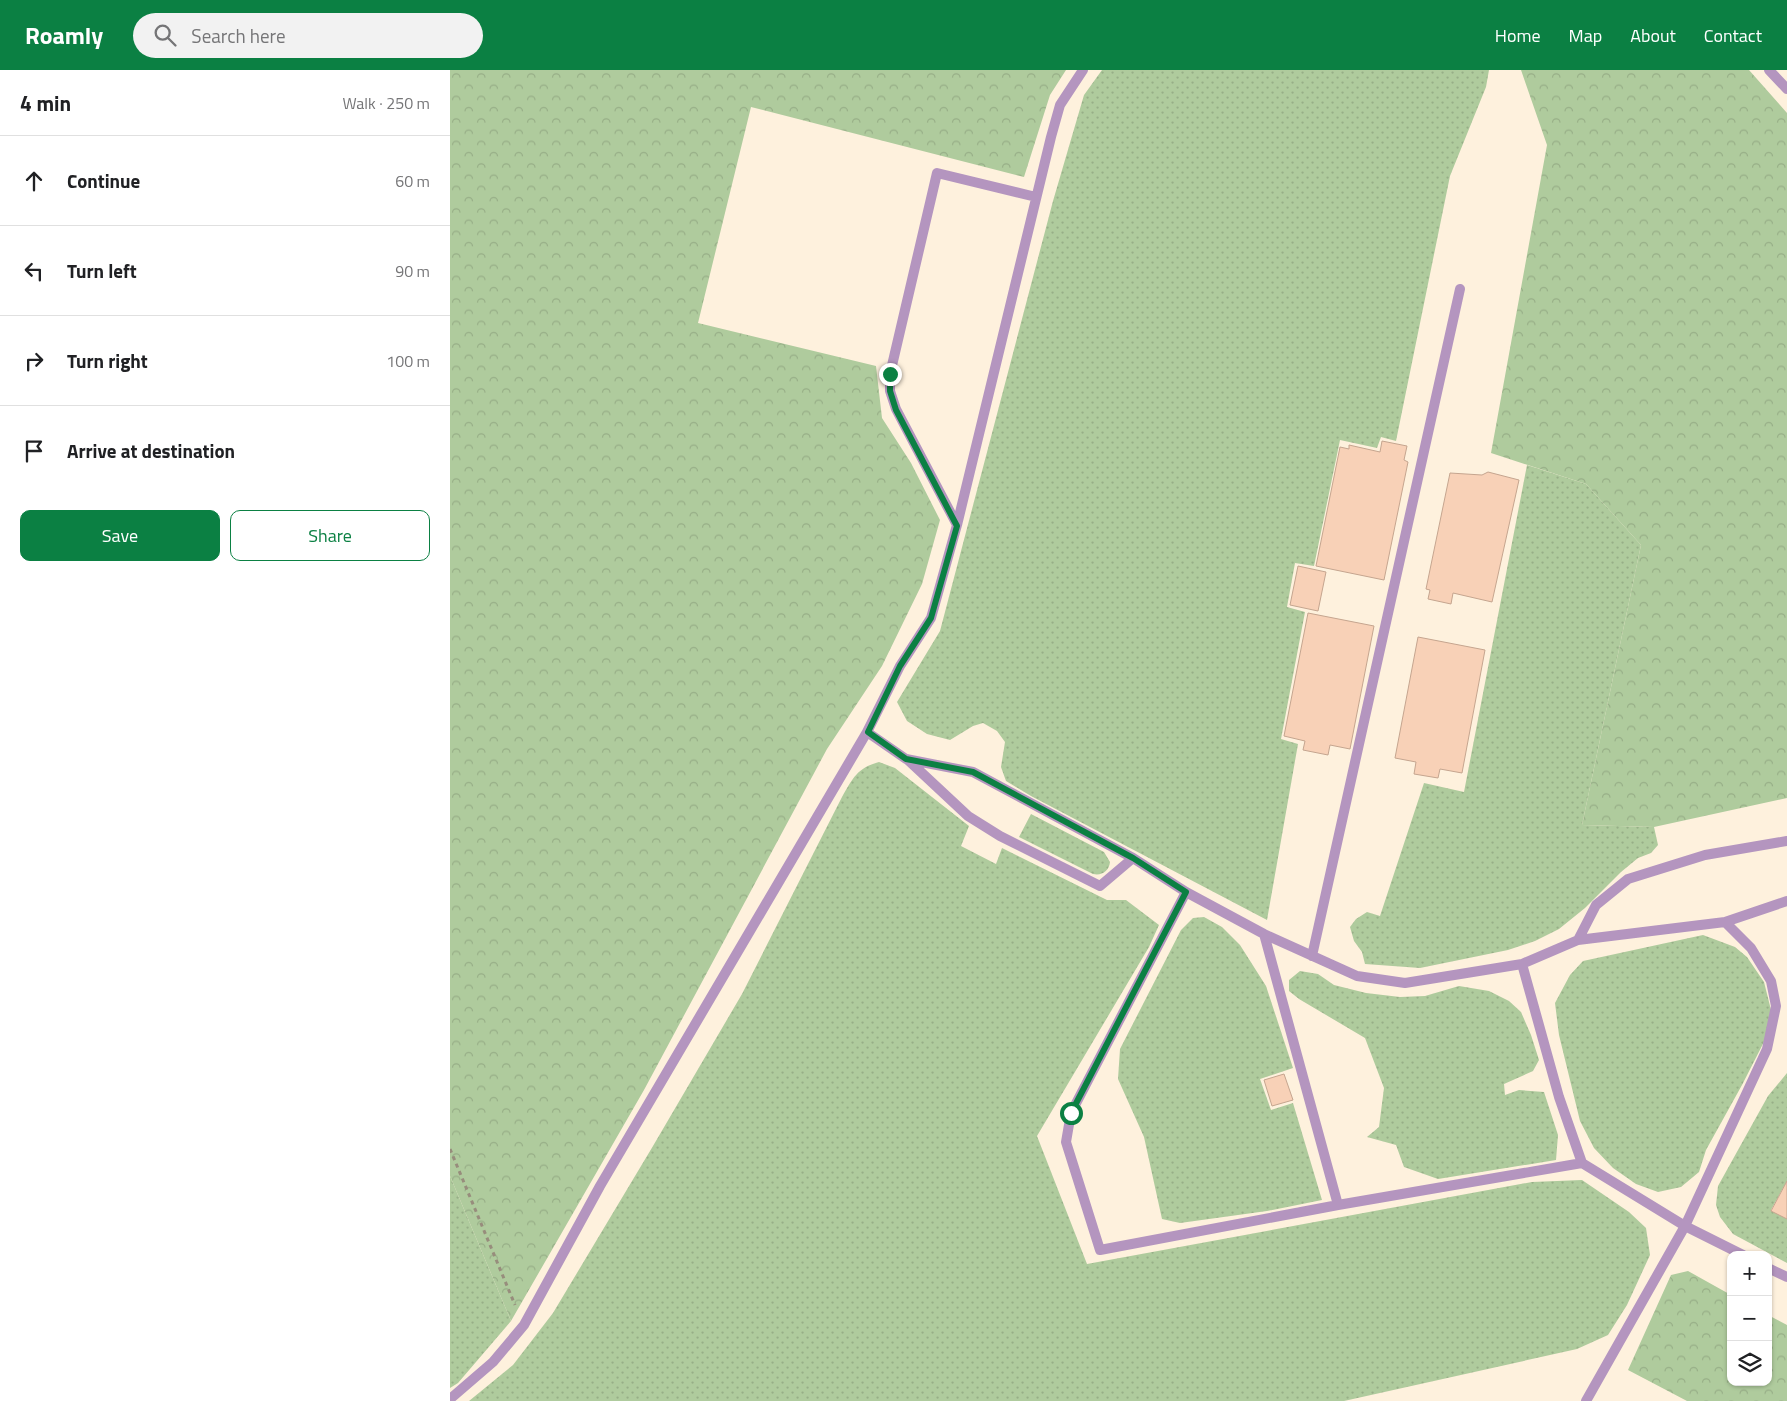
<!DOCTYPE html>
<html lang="en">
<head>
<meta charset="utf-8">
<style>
	:root { --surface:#fff; --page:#f2f2f2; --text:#202124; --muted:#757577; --line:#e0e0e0; --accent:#0b8043 }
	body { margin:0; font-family:"Titillium Web",sans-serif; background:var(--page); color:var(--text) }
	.controls { position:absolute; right:15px; bottom:15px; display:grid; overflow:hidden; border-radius:10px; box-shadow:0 1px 4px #0004 }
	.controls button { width:45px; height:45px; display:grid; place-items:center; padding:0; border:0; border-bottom:1px solid var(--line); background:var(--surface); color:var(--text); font:25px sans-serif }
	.stop { position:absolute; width:15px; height:15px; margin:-11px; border:4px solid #0b8043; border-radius:50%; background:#fff }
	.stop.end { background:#0b8043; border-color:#fff; box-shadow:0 1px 5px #0008 }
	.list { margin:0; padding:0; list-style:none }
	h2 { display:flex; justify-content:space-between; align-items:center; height:65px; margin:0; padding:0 20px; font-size:21px }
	h2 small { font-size:16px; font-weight:400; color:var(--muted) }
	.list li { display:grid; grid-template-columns:32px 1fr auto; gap:15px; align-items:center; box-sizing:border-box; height:90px; padding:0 20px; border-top:1px solid var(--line) }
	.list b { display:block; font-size:19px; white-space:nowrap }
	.list em { font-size:16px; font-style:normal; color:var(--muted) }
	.actions { display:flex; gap:10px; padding:15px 20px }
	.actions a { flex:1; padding:11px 0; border:1px solid var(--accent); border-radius:10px; text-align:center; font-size:18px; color:var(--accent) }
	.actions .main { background:var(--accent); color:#fff }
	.icon { flex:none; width:28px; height:28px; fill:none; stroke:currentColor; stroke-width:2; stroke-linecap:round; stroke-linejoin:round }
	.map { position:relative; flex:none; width:1337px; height:1331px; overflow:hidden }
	header { display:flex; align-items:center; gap:30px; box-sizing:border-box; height:70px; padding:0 25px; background:var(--accent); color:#fff }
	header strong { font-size:24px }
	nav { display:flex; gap:28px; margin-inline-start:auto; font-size:18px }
	.search { width:350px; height:45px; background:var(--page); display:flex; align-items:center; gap:12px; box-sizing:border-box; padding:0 18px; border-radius:28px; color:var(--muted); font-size:19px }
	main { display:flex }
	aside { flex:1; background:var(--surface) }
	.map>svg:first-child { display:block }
	.grass { fill:url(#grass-dots) }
	.forest { fill:url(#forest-crowns) }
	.building { fill:#f8d1b7; stroke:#c5a58f }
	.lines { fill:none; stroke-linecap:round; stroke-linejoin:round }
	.path { stroke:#978d7c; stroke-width:3; stroke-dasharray:4 4; stroke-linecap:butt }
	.service { stroke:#b495bf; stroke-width:10 }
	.route { stroke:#0b8043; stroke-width:6 }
</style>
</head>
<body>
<header>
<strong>Roamly</strong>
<div class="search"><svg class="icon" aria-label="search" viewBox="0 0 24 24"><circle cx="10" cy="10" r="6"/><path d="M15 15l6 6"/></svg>Search here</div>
<nav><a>Home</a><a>Map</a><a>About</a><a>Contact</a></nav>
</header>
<main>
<aside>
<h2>4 min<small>Walk · 250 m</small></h2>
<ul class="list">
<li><svg class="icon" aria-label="ahead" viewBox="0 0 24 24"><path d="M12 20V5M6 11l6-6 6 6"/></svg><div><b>Continue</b></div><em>60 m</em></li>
<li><svg class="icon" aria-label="left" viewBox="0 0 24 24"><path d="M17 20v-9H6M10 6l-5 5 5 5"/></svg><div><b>Turn left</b></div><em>90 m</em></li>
<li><svg class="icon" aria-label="right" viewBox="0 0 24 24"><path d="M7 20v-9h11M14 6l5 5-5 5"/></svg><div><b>Turn right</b></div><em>100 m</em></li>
<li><svg class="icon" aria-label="arrive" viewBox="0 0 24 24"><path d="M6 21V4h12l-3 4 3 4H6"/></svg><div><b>Arrive at destination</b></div></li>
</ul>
<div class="actions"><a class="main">Save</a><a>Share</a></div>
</aside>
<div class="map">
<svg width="1337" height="1331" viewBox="0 0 1337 1331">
	<defs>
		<pattern id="grass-dots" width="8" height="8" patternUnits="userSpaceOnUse" patternTransform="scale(1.25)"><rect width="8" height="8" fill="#afcb9d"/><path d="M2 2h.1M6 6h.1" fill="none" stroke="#97ae87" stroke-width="1.8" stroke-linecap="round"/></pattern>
		<pattern id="forest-crowns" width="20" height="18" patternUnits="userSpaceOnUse" patternTransform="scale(1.25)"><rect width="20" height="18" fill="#afcb9d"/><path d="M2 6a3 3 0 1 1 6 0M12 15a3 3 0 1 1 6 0" fill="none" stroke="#97ae87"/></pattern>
	</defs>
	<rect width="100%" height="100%" fill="#fef1dd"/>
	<!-- grass -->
	<path class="grass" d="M652,0H1039L1036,17L1000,106L946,371L931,367L927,378L890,370L864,496L845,493L837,537L855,542L831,669L848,674L817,850L581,726L556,711L551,697L555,672L547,661L533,653L523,656L500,670L477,664L457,651L447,632L490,561L603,131L634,25Z
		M1077,395L1136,414L1191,475L1132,755L1204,757L1208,775L1201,783L1188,788L1171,802L1135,838L1109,859L1085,871L1058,880L970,898L915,894L912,882L904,871L900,857L906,849L917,842L930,846L974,713L1014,722Z
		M429,692L445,698L519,756L511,776L546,794L552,778L657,830H676L709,855L699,877L587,1066L637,1194L1082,1112L1132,1110L1179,1142L1196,1158L1200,1185L1177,1235L1158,1265L1127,1279L894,1331H19L63,1295L103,1243L203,1076L292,924L392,727C403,708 407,698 429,692Z
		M581,744L654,782L660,792C659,801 652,806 643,804L569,767Z
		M754,847L772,857L790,875L816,916L843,998L810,1009L821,1040L843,1033L872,1130L817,1141L730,1153L712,1149L694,1067L668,1009L670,979L731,860L743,848Z
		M1253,865L1285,877L1297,887L1314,912L1321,940L1317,966L1292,1015L1256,1080L1249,1102L1231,1117L1208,1122L1186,1114L1163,1098L1144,1078L1130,1051L1109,965L1105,933L1120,905L1133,891Z
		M850,901L868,904L884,915L916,923L950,927L975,926L1009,916L1039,921L1059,931L1071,942L1081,965L1089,990L1083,1001L1054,1014L1055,1025L1069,1020L1094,1022L1108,1065L1106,1090L988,1109L954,1097L946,1075L917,1067L929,1057L934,1018L915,968L849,929L839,921V910Z
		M1337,1003V1111L1321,1140L1337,1149V1193L1283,1164L1270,1147L1266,1135L1268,1116L1318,1026Z
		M0,1106L61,1251L8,1313L0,1318Z"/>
	<!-- forest -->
	<path class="forest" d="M0,0H616L600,25L574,107L301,37L248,253L426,296L432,348L461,393L490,450L472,514L432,596L377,679L194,1020L61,1251L0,1106Z
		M1071,0H1299L1337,43V728L1204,757L1132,755L1191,475L1136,414L1041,383L1097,75Z
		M1238,1201L1281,1225V1312H1318V1245L1337,1255V1331H1237L1178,1300L1221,1205Z"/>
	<!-- building -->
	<path class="building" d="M932,371L957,376L954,390L958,392L934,510L866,496L890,377L899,379V375L930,382Z
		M1038,402L1069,410L1042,532L1003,523L1001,534L978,529L980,520L976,519L1000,403L1032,405Z
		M848,496L876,502L868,541L840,535Z
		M858,543L924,556L900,679L880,675L878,685L853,680L855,671L834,666Z
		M968,567L1035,580L1012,703L990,699L988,708L964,704L966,692L945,688Z
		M834,1004L843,1030L822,1036L814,1010Z
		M1337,1111V1149L1321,1141Z"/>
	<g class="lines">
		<!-- path -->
		<path class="path" d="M0,1079L65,1235"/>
		<!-- service -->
		<path class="service" d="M1319,0L1337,19
			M507,455L446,339L440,321V304L487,103L586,127
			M417,662L450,596L481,548L507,455L601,67L610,35L633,0
			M457,689L518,746L550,766L650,816L683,788
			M736,822L621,1043L616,1072L650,1180L888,1135L1132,1093
			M814,864L888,1135
			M1128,870L1146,835L1178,809L1255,785L1337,771
			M862,886L1010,219
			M1072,894L1109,1027L1132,1093L1235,1156L1293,1185
			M1318,1198L1337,1207
			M0,1329L43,1292L74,1255L150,1116L417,662L456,689L523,702L683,788L736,822L814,864L907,906L955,913L1072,894L1128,870L1275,852L1337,831
			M1136,1331L1235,1156L1317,979L1326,936L1321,911L1301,878L1275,852"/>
	</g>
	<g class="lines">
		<!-- route -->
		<path class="route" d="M440,304V321L446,340L507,456L481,548L450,596L418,662L456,689L523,702L683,788L736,822L621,1043"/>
	</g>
</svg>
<div class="controls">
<button>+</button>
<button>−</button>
<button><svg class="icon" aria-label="layers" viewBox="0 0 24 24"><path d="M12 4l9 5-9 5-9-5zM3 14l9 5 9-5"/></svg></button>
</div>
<div class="stop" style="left:621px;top:1043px"></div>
<div class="stop end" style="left:440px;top:304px"></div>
</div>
</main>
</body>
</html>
